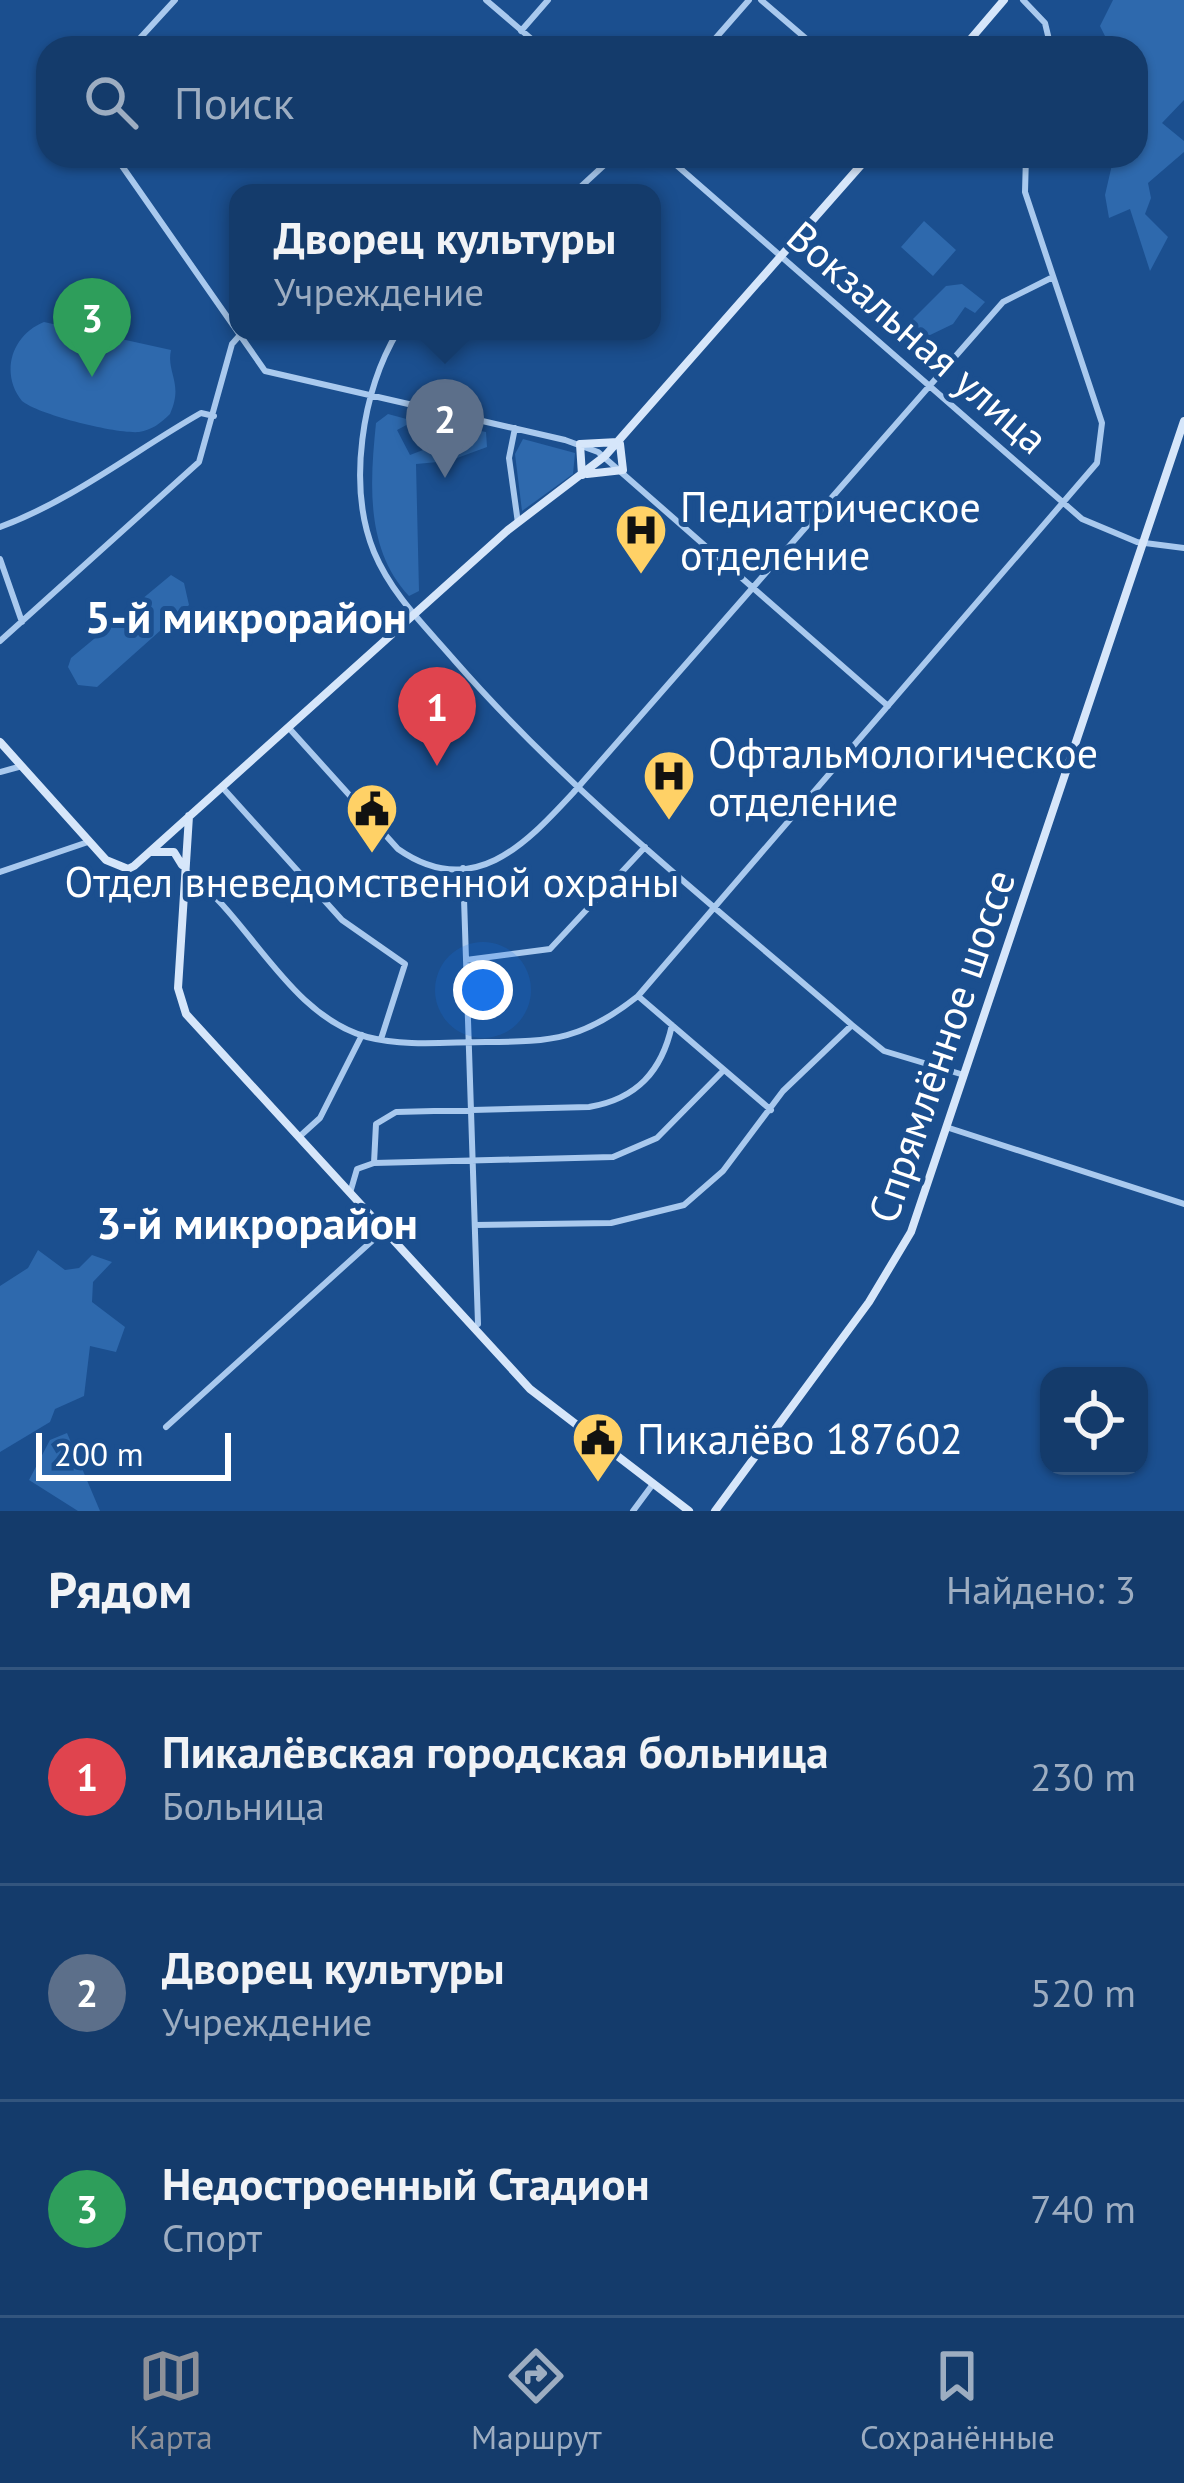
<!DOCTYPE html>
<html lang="ru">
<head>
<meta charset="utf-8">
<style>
	:root { --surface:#143b6b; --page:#1d4271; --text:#f1f3f6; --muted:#9dadc1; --line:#33557e; --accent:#8c9099 }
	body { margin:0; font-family:"PT Sans",sans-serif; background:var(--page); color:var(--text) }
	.controls { position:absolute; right:36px; bottom:36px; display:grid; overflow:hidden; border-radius:24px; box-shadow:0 3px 9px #0004 }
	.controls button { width:108px; height:108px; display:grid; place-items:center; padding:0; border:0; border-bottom:3px solid var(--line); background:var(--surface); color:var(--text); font:60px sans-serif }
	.scale { position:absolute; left:36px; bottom:30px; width:195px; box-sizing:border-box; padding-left:12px; border:6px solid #fff; border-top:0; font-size:33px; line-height:42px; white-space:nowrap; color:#fff; -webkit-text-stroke:9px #1b4f8f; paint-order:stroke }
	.you { position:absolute; left:483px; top:990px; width:42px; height:42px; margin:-30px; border:9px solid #fff; border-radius:50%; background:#1a73e8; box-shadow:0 0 0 18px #1a73e833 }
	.badge { display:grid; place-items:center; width:78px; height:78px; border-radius:50%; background:var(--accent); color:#fff; font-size:39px; font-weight:700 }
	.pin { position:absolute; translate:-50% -99px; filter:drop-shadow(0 3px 6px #0008) }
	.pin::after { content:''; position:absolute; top:63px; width:42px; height:36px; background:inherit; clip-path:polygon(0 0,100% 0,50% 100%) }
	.popup { position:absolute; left:229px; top:184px; width:432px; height:156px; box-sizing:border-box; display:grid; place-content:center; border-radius:24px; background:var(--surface); filter:drop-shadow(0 3px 9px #0005); font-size:39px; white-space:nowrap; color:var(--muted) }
	.popup b { font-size:45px; color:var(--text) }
	.popup::after { content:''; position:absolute; left:50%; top:100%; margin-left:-24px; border:24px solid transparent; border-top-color:var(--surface) }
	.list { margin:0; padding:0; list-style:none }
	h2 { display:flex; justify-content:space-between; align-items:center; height:156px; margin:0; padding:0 48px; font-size:51px }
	h2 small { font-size:39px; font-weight:400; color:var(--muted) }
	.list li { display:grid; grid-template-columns:78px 1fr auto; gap:36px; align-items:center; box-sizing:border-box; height:216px; padding:0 48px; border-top:3px solid var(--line) }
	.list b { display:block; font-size:45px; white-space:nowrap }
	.list p { margin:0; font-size:39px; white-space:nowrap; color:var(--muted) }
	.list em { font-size:39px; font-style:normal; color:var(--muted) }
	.icon { flex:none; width:66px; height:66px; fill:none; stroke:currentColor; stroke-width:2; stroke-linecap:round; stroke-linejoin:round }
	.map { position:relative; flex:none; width:1184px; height:1511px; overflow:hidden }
	.search { position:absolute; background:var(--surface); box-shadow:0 3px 9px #0004; left:36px; right:36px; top:36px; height:132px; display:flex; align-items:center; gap:30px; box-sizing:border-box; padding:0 42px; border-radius:36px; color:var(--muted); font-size:45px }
	.sheet { height:804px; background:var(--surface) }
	nav { display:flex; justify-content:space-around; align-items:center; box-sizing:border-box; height:168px; border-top:3px solid var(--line); background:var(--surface); font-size:33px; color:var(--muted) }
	nav a { display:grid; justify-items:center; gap:6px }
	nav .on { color:var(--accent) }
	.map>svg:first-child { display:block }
	.green { fill:#2e69ad }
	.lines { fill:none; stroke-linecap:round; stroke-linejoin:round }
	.street { stroke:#a9c9ee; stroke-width:6 }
	.secondary { stroke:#d6e6fa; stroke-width:8 }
	.labels { text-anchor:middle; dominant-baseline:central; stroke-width:10; stroke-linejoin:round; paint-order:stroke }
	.street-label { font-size:42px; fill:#fff; stroke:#1b4f8f }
	.poi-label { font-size:42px; fill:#fff; stroke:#1b4f8f; text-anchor:start }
	.neighbourhood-label { font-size:45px; font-weight:bold; fill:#fff; stroke:#1b4f8f }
</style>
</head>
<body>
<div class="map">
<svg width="1184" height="1511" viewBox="0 0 1184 1511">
	<rect width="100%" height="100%" fill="#1b4f8f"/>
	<!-- green -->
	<path class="green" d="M1113,0H1184V100L1162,123L1184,141V152L1148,183L1151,198L1145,214L1168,237L1150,271L1130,209L1109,218L1105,195L1114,156H1136V48H1101L1105,36L1100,26Z
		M924,221L956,250L933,276L901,247Z
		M962,284L985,302L975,313L965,307L953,324L926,337L910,322L946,286Z
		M44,322L171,350C166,373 184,383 170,414C161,423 152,430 139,432C117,434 39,415 22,401C0,374 11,335 44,322Z
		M388,414L414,421L397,430L410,455L436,445L442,424L486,432L487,447L449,461L416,464L419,591L409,596C365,549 370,482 376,423Z
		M523,439L575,453L573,474L522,511L515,454Z
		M171,575L184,583L189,605L97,687L78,685L68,667L71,658Z
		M38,1250L65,1270L79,1268L92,1255L112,1262L93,1282L92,1302L125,1327L116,1352L90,1346L84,1396L55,1409L50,1422L0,1452V1286L28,1268Z
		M67,1433L100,1511H78L29,1480L50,1440Z"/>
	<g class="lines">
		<!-- street -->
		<path class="street" d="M486,0L542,48
			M761,0L817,48
			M1023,0L1045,23L1051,48
			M521,31L548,0
			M131,48L175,0
			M707,48L749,0
			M115,156L265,371L565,440L598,452L888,706
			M666,156L1082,519L1137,542L1184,548
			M574,193L614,156
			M398,331C362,391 347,486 374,552C392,595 425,626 455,661C573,796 717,908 852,1025L884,1051L964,1075
			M515,428L509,458L518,523
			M0,527C73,500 134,451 201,413L214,416
			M0,559L22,622
			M0,641L199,462L232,344L240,335
			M288,727L398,849C472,901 525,845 573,793L1003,302L1053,277
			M0,772L22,766
			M222,787L342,920L405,964L381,1039
			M463,868L478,1324
			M0,872L88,842
			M187,872C250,918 288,1015 367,1037C406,1047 447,1042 486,1042C553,1042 584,1039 638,996L1097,463L1102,423L1025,192L1026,156
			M466,960L550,949L645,847
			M638,996L771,1110
			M946,1127L1184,1204
			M299,1137L320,1118L362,1035
			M374,1163L376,1124L396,1112L589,1107C637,1099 662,1071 672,1025
			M350,1193L357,1169L374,1163L613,1157L657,1138L722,1072
			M475,1225L611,1223L684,1205L723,1171L783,1091L852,1025
			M166,1427L383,1231
			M633,1511L653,1484"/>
		<!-- secondary -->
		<path class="secondary" d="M963,48L1004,0
			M587,474L623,470L620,444
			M582,475L580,444L618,442
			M0,742L106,860L128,869L134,866L508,530L605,456L869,156
			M189,816L178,988L186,1014L530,1389L689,1511
			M152,852H174L182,865
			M715,1511L869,1302L911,1232L1184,421"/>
	</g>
	<!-- icons -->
	<defs>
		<g id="hospital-pin" transform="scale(2.7)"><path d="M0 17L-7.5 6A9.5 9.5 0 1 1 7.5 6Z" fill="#ffd166" stroke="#1b4f8f"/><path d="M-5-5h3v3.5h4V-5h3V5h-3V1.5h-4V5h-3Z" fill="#111"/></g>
		<g id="civic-pin" transform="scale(2.7)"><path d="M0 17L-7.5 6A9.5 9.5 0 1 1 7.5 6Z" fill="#ffd166" stroke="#1b4f8f"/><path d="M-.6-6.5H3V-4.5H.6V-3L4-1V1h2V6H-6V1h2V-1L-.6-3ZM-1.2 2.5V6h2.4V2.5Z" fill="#111"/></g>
	</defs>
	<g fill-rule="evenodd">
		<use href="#hospital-pin" x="641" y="530"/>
		<use href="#hospital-pin" x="669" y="776"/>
		<use href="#civic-pin" x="372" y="809"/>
		<use href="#civic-pin" x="598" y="1438"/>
	</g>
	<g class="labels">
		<!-- street labels -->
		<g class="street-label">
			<text transform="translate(918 337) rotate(41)">Вокзальная улица</text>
			<text transform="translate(941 1046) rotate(-71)">Спрямлённое шоссе</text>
		</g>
		<!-- poi labels -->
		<g class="poi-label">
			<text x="680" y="506">Педиатрическое<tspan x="680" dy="48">отделение</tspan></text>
			<text x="708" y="752">Офтальмологическое<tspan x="708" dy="48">отделение</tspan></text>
			<text x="372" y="881" text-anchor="middle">Отдел вневедомственной охраны</text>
			<text x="637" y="1438">Пикалёво 187602</text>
		</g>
		<!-- neighbourhood labels -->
		<g class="neighbourhood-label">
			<text x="246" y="616">5-й микрорайон</text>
			<text x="257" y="1222">3-й микрорайон</text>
		</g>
	</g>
</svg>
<div class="controls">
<button><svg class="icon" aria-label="locate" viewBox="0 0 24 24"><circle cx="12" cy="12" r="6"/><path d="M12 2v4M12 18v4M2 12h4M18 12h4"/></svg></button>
</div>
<div class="scale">200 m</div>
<div class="you"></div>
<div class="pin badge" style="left:437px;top:766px;background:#e0444e">1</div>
<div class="pin badge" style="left:445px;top:478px;background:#5c6f8a">2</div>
<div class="popup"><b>Дворец культуры</b>Учреждение</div>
<div class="pin badge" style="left:92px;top:377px;background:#2e9e5b">3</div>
<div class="search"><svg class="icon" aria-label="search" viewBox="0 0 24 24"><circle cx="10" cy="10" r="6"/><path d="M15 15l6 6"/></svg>Поиск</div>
</div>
<section class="sheet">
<h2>Рядом<small>Найдено: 3</small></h2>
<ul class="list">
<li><span class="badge" style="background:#e0444e">1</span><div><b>Пикалёвская городская больница</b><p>Больница</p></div><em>230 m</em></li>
<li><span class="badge" style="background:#5c6f8a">2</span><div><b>Дворец культуры</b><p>Учреждение</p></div><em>520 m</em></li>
<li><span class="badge" style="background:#2e9e5b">3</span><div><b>Недостроенный Стадион</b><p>Спорт</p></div><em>740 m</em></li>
</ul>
</section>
<nav>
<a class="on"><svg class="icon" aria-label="map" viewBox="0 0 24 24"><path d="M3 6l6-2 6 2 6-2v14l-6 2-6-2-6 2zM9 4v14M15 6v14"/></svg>Карта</a>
<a><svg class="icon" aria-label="directions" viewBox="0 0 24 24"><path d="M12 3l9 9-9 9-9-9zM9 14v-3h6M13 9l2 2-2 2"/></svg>Маршрут</a>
<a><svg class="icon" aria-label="saved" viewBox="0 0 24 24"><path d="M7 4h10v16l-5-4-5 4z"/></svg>Сохранённые</a>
</nav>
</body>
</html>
